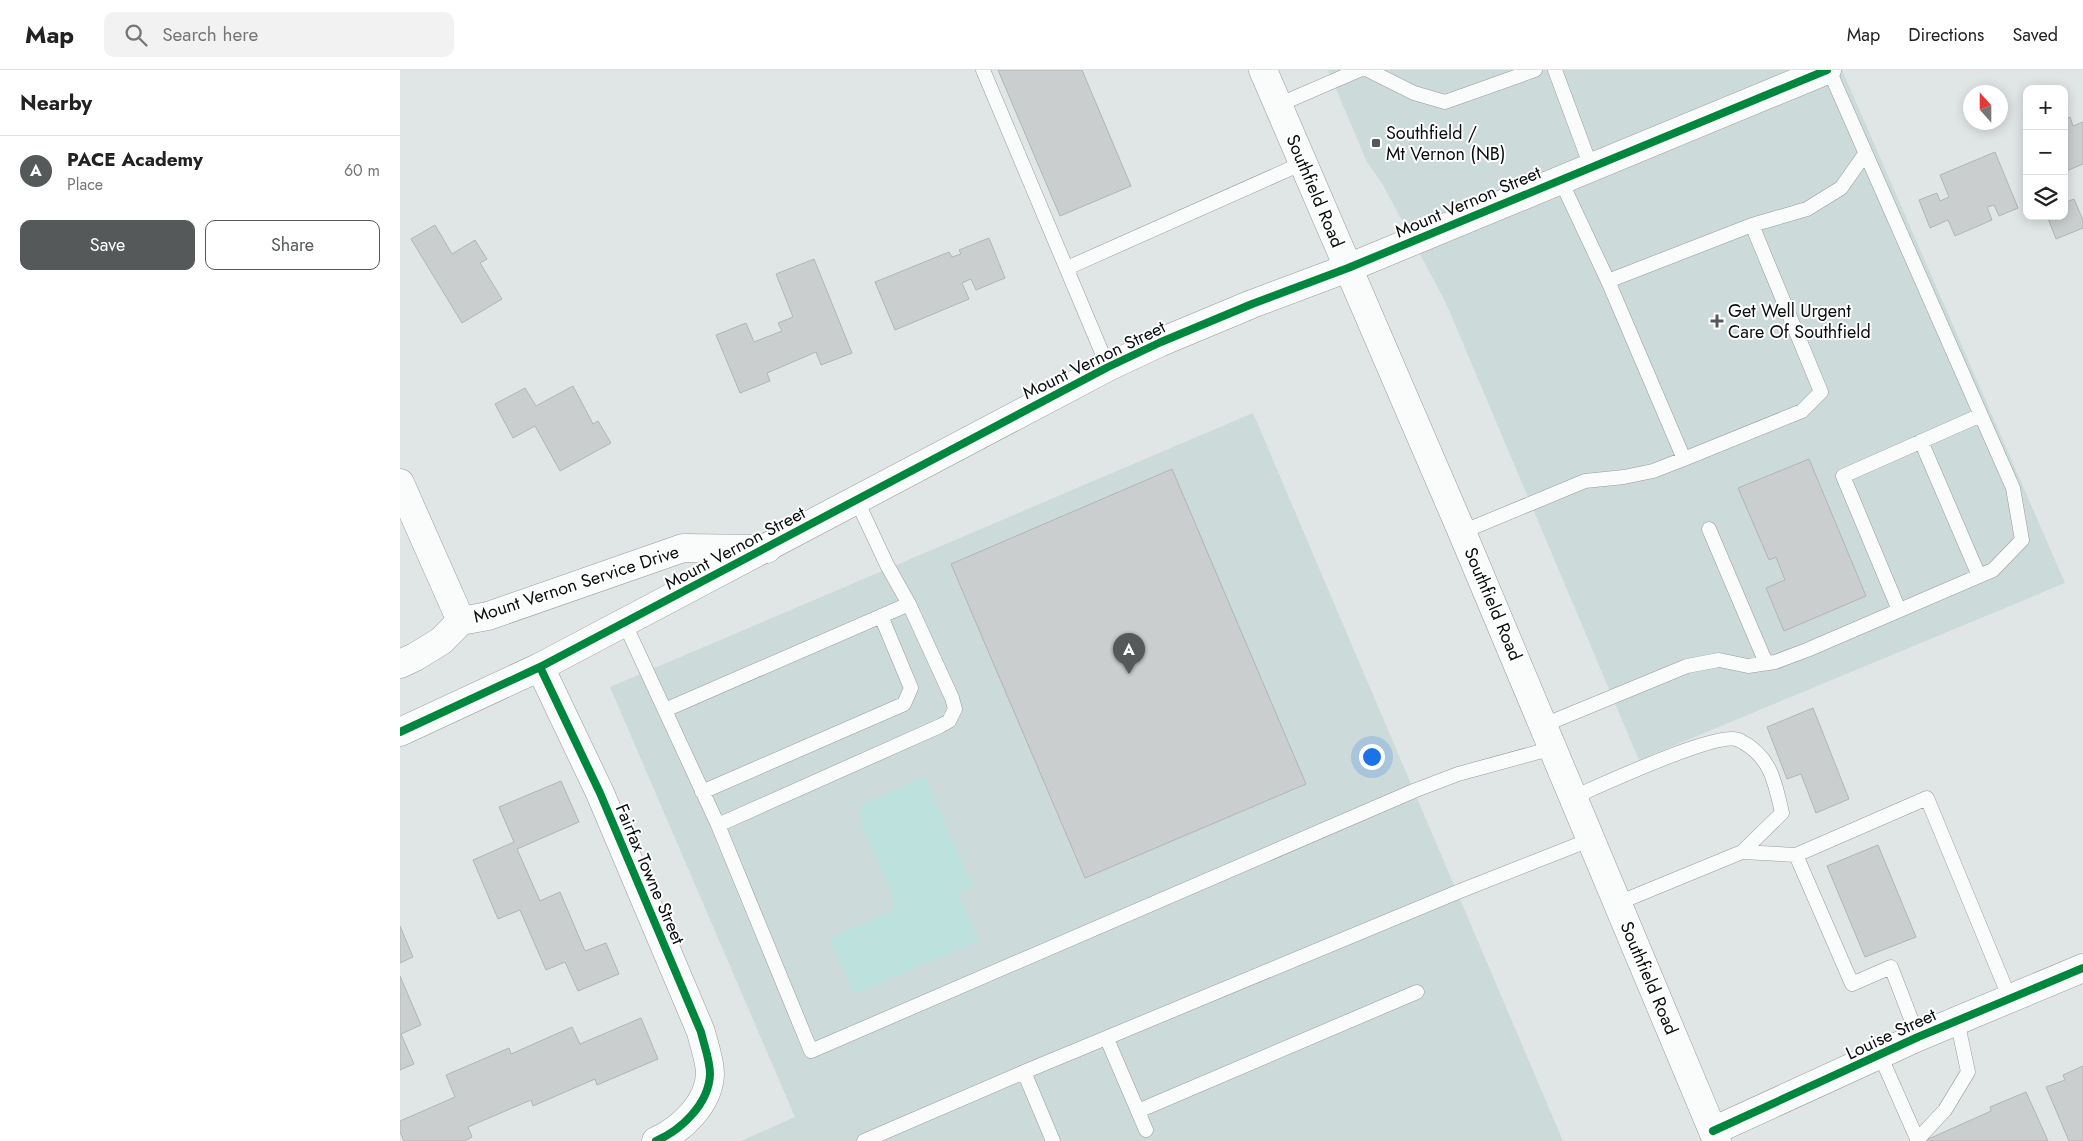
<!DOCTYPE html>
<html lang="en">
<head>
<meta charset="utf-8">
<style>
	:root { --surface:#fff; --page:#f2f2f2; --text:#222; --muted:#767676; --line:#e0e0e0; --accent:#555959 }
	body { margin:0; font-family:Jost,sans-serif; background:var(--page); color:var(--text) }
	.controls { position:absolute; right:15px; top:15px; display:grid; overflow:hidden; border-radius:10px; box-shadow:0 2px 12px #0003 }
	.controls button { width:45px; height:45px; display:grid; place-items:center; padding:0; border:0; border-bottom:1px solid var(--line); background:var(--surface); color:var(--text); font:25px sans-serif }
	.compass { position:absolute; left:1563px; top:15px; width:45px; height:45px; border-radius:50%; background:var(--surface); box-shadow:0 2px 12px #0003; rotate:339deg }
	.you { position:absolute; left:971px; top:686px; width:18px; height:18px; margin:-12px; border:4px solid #fff; border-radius:50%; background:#1a73e8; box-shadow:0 0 0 8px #1a73e833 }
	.badge { display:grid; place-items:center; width:32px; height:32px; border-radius:50%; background:var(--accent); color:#fff; font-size:16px; font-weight:700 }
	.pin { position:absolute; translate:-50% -41px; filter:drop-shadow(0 1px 2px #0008) }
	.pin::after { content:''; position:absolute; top:26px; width:18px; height:15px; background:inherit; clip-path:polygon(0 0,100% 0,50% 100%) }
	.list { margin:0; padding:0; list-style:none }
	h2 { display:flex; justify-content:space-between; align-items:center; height:65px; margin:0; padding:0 20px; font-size:21px }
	h2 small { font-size:16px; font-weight:400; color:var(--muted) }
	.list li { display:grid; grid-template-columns:32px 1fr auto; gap:15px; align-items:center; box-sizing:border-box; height:70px; padding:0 20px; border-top:1px solid var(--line) }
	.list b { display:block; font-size:19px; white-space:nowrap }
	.list p { margin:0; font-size:16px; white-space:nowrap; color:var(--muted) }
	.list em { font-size:16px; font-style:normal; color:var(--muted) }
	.actions { display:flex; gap:10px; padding:15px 20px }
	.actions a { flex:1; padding:11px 0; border:1px solid var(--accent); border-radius:10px; text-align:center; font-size:18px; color:var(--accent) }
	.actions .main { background:var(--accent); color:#fff }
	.icon { flex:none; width:28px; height:28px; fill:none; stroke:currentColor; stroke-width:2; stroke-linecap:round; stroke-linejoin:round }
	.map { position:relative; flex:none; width:1683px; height:1071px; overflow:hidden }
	header { display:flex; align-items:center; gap:30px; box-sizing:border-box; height:70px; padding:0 25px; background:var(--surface); border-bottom:1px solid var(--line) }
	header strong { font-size:24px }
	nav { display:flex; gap:28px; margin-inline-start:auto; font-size:18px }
	.search { width:350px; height:45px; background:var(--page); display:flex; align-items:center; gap:12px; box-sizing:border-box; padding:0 18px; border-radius:10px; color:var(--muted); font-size:19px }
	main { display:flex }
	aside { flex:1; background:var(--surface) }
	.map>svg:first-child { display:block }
	.built { fill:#ccdad9 }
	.green { fill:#bde2de }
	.building { fill:#cbcece; stroke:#b1b5b5 }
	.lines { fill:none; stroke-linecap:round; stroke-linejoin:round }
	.service-casing { stroke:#989c9c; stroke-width:15 }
	.minor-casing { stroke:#989c9c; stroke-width:29 }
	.tertiary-casing { stroke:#989c9c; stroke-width:29 }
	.secondary-casing { stroke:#989c9c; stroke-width:29 }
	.service { stroke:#fafbfb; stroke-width:14 }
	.minor { stroke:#fafbfb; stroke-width:28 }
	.tertiary { stroke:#fafbfb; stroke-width:28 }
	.secondary { stroke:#fafbfb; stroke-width:28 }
	.cycleway-casing { stroke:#fff; stroke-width:11 }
	.cycleway { stroke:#00873e; stroke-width:8 }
	.poi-dot { fill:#555959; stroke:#fff; stroke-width:2 }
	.labels { text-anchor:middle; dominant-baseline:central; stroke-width:4; stroke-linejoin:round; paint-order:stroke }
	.poi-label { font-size:18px; fill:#0a0e0e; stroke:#fff; text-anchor:start }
	.street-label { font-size:18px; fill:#0a0e0e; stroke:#fff }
</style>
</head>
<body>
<header>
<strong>Map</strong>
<div class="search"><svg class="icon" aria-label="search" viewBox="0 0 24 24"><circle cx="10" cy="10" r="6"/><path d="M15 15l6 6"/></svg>Search here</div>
<nav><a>Map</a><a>Directions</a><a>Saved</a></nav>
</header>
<main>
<aside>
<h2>Nearby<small></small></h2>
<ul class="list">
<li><span class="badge">A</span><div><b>PACE Academy</b><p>Place</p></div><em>60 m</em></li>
</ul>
<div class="actions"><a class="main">Save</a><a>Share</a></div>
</aside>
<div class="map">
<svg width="1683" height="1071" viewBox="0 0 1683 1071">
	<rect width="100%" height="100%" fill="#e0e5e5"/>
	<!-- built -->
	<path class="built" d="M928,0H1442L1665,513L1239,690L1046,233L983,115L967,92Z
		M853,343L1163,1071H341L395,1047L210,617Z"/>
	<!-- green -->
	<path class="green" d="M525,707L573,817L558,824L579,871L457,923L452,921L430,870L431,867L492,841L495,832L458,745L463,734Z"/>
	<!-- building -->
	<path class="building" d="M598,0H682L731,116L660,146Z
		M1670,47L1673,56L1683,52V94L1664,102V50Z
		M1595,82L1618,138L1599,146L1594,135L1587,137L1592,150L1555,166L1548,150L1530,158L1519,130L1537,123L1540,131L1549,127L1540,105Z
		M1674,129L1683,150V158L1656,169L1647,146H1664V133Z
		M35,155L52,184L75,170L87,189L80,193L102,229L62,253L11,169Z
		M589,168L605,208L576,220L571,209L562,213L569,229L495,260L475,212L549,182L552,187L561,184L559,180Z
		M414,189L452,283L421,295L416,282L367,303L370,311L340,323L316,265L346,253L354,272L382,261L378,253L393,247L376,204Z
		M173,316L193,354L198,351L211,373L160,401L135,356L113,368L95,334L125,318L136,336Z
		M1409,389L1466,526L1384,561L1366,518L1385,510L1376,487L1369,490L1338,418Z
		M772,399L906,714L685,808L551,494Z
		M1413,638L1449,729L1416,743L1401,704L1387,709L1367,657Z
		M161,711L179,752L117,779L140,831L160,822L185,881L206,873L219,904L178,921L165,892L146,900L120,840L98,849L73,790L114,772L99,737Z
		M1478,775L1516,867L1465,887L1427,796Z
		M0,856L13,887L0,893Z
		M0,906L21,955L1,964L14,994L0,1000Z
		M241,948L258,989L197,1015L195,1009L133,1036L131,1030L68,1057L72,1067L64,1071H4L0,1062V1051L55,1027L46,1005L109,978L111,984L172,957L180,974Z
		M1683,996V1071H1669L1646,1017L1665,1010L1663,1005Z
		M1626,1022L1648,1071H1524L1591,1041L1590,1037Z"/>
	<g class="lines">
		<!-- service casing -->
		<g class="service-casing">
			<path id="service" d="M583,0L708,297
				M968,0L1014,23L1045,32L1135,0
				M1155,0L1191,97
				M878,35L959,0
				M667,198L903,93
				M1208,211L1352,155L1407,139L1441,118L1465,84
				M1521,371L1579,506
				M1284,389L1402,341L1421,322L1352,155
				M1309,459L1366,593
				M1062,462L1185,411L1224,407L1253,401L1284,389L1208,211L1160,109
				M1499,540L1443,406L1581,345
				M224,552L318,755L540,656L549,651L555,639L552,628L509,534L487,495L457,431
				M265,640L509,534
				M1144,655L1287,596L1319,590L1348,596L1375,592L1407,580L1593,500L1622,470L1613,418L1429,0
				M302,722L504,634L511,618L481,546
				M1174,727C1199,716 1319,660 1339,670C1371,686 1375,712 1382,743L1342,782
				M318,755L411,981L1016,720L1058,704L1153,678
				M1218,833L1342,782L1396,785
				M1518,967L1491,897L1452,914L1396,785L1527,728L1610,929
				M707,969L746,1060
				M1480,985L1518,1071
				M624,1002L653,1071
				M738,1041L1017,922
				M1518,1069L1545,1040L1568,1002L1557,950
				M464,1071L624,1002L1060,821L1192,769"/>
		</g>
		<!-- minor casing -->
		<g class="minor-casing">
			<path id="minor" d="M0,413L61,551
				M0,594L15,587L41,571L61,551L88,546L283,478L367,479
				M140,597L200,723L301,962C304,975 310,990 310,1004C309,1034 281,1060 256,1071
				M1313,1061L1518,967L1683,898"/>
		</g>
		<!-- tertiary casing -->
		<g class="tertiary-casing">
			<path id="tertiary" d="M0,662L140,597L708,297L761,272L852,234L948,198L1427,0"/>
		</g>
		<!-- secondary casing -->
		<g class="secondary-casing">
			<path id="secondary" d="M863,0L1062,462L1317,1071"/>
		</g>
		<!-- service -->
		<use href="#service" class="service"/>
		<!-- minor -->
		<use href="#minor" class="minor"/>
		<!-- tertiary -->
		<use href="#tertiary" class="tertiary"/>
		<!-- secondary -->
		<use href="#secondary" class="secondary"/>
		<!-- cycleway casing -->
		<g class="cycleway-casing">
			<path id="cycleway" d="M140,597L200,723L301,962C304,975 310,990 310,1004C309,1034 281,1060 256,1071
				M0,662L140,597L708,297L761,272L852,234L948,198L1427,0
				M1313,1061L1518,967L1683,898"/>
		</g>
		<!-- cycleway -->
		<use href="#cycleway" class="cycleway"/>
	</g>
	<!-- markers -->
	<g class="poi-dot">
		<rect x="971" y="68" width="10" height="10" rx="2.5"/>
		<path d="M1314.5 243.5h5v5h5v5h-5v5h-5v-5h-5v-5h5z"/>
	</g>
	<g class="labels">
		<!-- poi labels -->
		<g class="poi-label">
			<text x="986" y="63">Southfield /<tspan x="986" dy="21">Mt Vernon (NB)</tspan></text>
			<text x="1328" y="241">Get Well Urgent<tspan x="1328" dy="21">Care Of Southfield</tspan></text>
		</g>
		<!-- street labels -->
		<g class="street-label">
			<text transform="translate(915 121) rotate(67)">Southfield Road</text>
			<text transform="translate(1068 132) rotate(-23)">Mount Vernon Street</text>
			<text transform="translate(694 290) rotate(-26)">Mount Vernon Street</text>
			<text transform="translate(335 478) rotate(-28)">Mount Vernon Street</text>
			<text transform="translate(176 514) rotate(-18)">Mount Vernon Service Drive</text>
			<text transform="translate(1093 534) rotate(67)">Southfield Road</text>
			<text transform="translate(250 804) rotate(67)">Fairfax Towne Street</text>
			<text transform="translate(1249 908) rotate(67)">Southfield Road</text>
			<text transform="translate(1491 964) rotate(-25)">Louise Street</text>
		</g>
	</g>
</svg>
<div class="controls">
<button>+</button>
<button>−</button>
<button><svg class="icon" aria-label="layers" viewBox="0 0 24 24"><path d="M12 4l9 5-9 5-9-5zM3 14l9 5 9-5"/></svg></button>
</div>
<svg class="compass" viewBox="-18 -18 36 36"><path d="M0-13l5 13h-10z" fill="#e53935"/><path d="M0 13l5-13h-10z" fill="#767676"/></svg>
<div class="you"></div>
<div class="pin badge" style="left:729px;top:604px">A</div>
</div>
</main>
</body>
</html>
